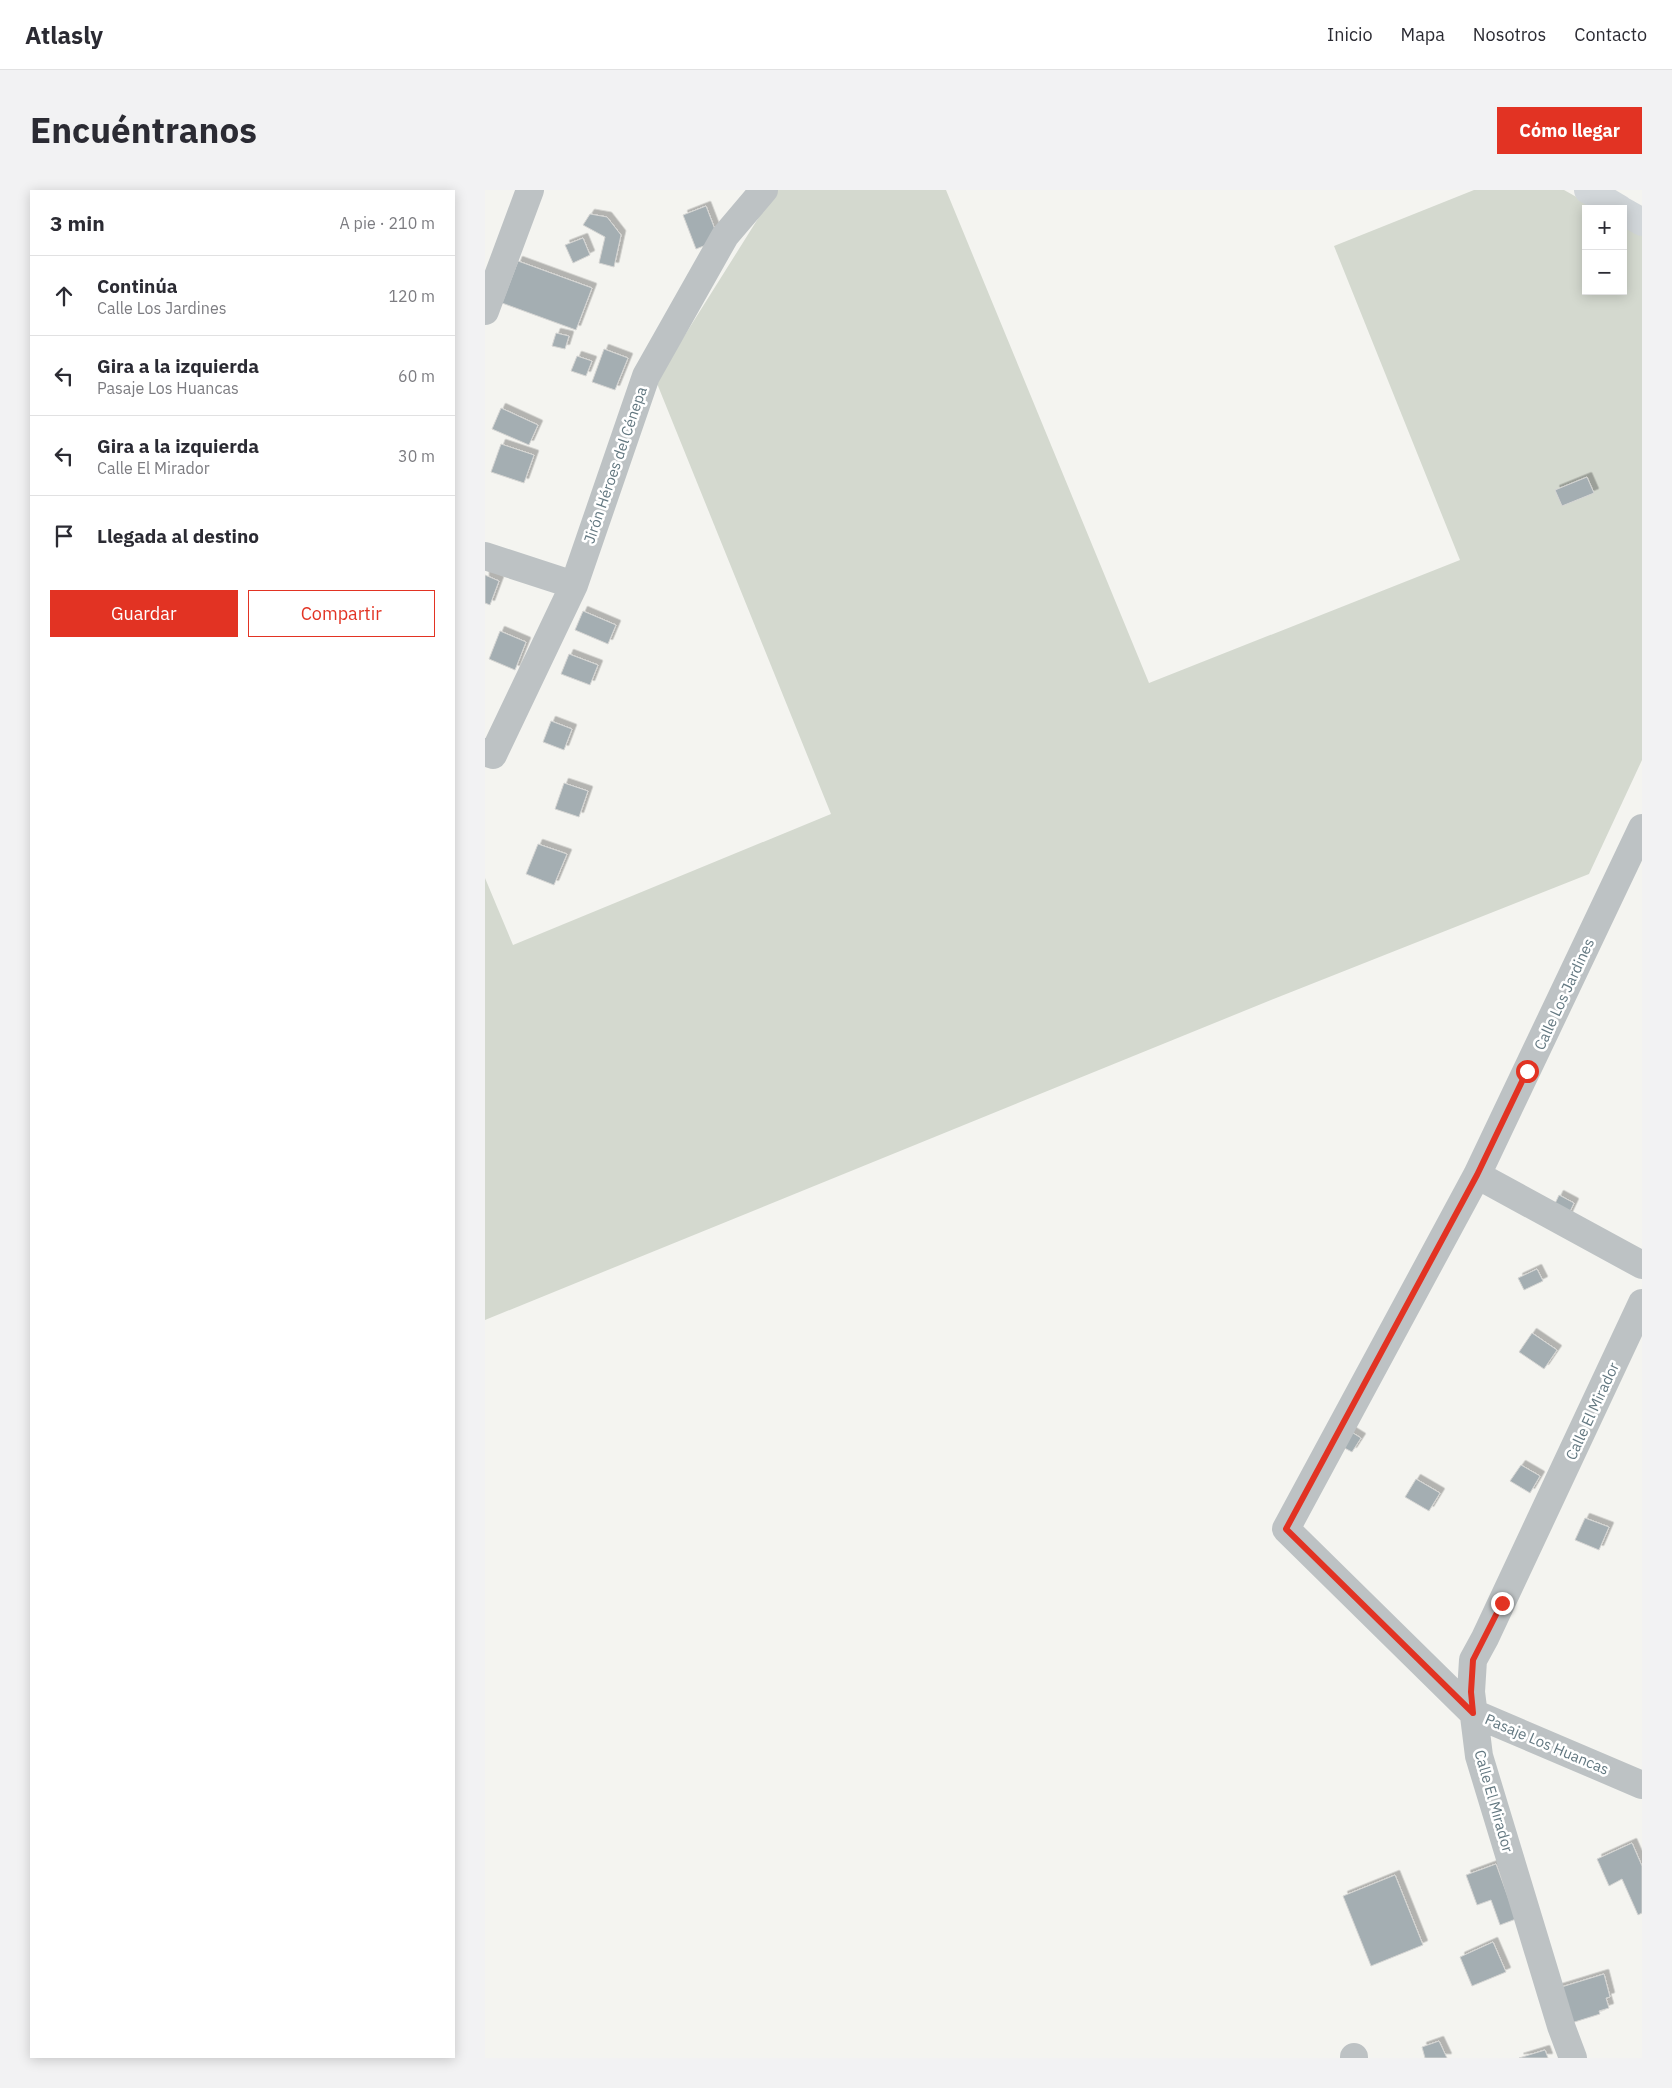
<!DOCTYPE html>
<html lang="es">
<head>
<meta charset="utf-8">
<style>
	:root { --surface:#fff; --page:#f2f2f3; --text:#2b2b33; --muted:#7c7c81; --line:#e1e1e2; --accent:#e23323 }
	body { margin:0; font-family:"IBM Plex Sans",sans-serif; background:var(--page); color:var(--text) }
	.controls { position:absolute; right:15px; top:15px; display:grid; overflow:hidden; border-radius:0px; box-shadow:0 2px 12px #0003 }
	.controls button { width:45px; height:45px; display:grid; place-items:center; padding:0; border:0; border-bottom:1px solid var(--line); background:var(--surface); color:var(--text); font:25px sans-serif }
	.stop { position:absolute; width:15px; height:15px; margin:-11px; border:4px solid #e23323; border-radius:50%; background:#fff }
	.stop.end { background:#e23323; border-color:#fff; box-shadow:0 1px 5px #0008 }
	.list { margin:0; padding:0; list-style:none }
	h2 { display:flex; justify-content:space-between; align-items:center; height:65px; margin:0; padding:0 20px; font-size:21px }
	h2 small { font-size:16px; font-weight:400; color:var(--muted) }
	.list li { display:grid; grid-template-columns:32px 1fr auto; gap:15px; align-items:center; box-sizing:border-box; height:80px; padding:0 20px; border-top:1px solid var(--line) }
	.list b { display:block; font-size:19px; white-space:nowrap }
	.list p { margin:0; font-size:16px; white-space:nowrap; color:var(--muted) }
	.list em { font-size:16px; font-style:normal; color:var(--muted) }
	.actions { display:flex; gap:10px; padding:15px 20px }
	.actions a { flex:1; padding:11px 0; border:1px solid var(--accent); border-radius:0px; text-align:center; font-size:18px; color:var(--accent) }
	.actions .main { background:var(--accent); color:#fff }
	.icon { flex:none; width:28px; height:28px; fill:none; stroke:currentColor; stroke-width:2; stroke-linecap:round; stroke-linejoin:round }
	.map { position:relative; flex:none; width:1157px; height:1868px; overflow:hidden; border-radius:0px }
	header { display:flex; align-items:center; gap:30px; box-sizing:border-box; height:70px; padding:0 25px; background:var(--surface); border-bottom:1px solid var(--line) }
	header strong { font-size:24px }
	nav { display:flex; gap:28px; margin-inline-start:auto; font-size:18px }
	.intro { display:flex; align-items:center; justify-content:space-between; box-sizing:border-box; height:120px; padding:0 30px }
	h1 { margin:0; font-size:35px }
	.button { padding:12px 22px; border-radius:0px; background:var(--accent); color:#fff; font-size:18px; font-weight:700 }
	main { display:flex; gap:30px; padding:0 30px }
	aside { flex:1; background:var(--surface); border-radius:0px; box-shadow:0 2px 12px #0003 }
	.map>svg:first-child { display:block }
	.green { fill:#d4d9cf }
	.building { fill:#a4aeb2; stroke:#d5d5d3; filter:url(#shadow) }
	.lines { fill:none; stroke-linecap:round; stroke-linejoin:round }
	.minor { stroke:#bdc2c4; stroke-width:28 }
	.major { stroke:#d1d6d9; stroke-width:28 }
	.route { stroke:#e23323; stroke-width:6 }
	.labels { text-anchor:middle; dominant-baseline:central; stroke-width:5; stroke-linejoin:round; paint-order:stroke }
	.street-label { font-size:15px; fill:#637881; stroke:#fff }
</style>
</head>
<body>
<header>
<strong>Atlasly</strong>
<nav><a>Inicio</a><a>Mapa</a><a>Nosotros</a><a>Contacto</a></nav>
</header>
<div class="intro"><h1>Encuéntranos</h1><a class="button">Cómo llegar</a></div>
<main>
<aside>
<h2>3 min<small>A pie · 210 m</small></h2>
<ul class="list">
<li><svg class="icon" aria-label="ahead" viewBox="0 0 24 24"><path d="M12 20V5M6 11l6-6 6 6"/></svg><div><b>Continúa</b><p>Calle Los Jardines</p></div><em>120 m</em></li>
<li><svg class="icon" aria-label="left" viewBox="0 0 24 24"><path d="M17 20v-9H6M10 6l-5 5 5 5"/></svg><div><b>Gira a la izquierda</b><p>Pasaje Los Huancas</p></div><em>60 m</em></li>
<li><svg class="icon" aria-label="left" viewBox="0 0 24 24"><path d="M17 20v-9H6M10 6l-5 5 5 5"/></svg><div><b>Gira a la izquierda</b><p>Calle El Mirador</p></div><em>30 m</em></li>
<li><svg class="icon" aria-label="arrive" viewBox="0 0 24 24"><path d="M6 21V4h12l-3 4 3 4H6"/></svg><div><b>Llegada al destino</b></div></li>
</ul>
<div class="actions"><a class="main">Guardar</a><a>Compartir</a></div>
</aside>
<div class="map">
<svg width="1157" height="1868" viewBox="0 0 1157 1868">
	<defs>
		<filter id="shadow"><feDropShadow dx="4.5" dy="-4.5" stdDeviation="0" flood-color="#0004"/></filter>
	</defs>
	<rect width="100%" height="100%" fill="#f4f4f0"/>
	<!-- green -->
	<path class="green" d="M291,0H461L664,493L975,370L849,56L989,0H1079L1113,19H1101V101H1138V33L1157,43V570L1104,684L786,810L0,1130V688L28,755L346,624L171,191Z"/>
	<!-- building -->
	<path class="building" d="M221,16L234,50L211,59L198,25Z
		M105,24L122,27L136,45L129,77L114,73L120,47L98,35Z
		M98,48L105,65L88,73L80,55Z
		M33,71L107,98L91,140L17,113Z
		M71,143L84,146L80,159L67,156Z
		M119,159L143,168L130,200L107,192Z
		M92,166L107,171L101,186L86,181Z
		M16,218L53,235L44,255L7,239Z
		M16,254L49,265L39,293L6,282Z
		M1102,287L1109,303L1077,316L1070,300Z
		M0,385L14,391L5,415L0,413Z
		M98,421L131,435L123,454L90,440Z
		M15,441L41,452L30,480L4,469Z
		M84,464L113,475L105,495L76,484Z
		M66,531L87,539L79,560L58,552Z
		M79,593L103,601L94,627L70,619Z
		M53,654L82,664L69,695L41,684Z
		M1074,1005L1089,1013L1082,1028L1067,1020Z
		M1052,1079L1058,1091L1039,1100L1033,1088Z
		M1047,1143L1072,1160L1059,1179L1034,1162Z
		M860,1238L876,1248L867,1262L850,1253Z
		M1036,1275L1055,1286L1045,1303L1025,1291Z
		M931,1289L955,1303L944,1321L920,1307Z
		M1100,1328L1124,1337L1114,1360L1090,1350Z
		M1147,1653L1157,1676V1723L1153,1725L1137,1689L1124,1696L1112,1669Z
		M1011,1674L1031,1729L1015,1735L1006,1710L992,1715L981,1685Z
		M910,1685L938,1755L886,1776L858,1706Z
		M1008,1752L1021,1782L987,1796L975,1767Z
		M1119,1784L1125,1807L1121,1808L1124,1818L1114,1821L1115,1824L1080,1835L1070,1799Z
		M954,1851L962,1868H940L937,1857Z
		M1060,1860L1063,1868H1034Z"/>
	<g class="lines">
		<!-- minor -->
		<path class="minor" d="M0,121L45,0
			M0,366L89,395
			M0,562L8,565L89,395L161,186L240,46L279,0
			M1157,638L992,985L801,1339L988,1523L1157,1595
			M992,985L1157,1075
			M869,1867V1868
			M1088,1868L1076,1836L994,1566L986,1502L988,1470L1000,1448L1157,1113"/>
		<!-- major -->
		<path class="major" d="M1103,0L1135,19
			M1138,21L1157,32"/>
	</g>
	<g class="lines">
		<!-- route -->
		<path class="route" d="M1017,1413L988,1470L986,1502L988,1523L801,1339L992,985L1042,881"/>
	</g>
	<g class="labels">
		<!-- street labels -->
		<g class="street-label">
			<text transform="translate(130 275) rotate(-71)">Jirón Héroes del Cénepa</text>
			<text transform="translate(1079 804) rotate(-65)">Calle Los Jardines</text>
			<text transform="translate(1107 1221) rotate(-65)">Calle El Mirador</text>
			<text transform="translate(1062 1554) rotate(23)">Pasaje Los Huancas</text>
			<text transform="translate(1009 1611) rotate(74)">Calle El Mirador</text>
		</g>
	</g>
</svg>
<div class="controls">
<button>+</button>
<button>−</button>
</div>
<div class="stop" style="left:1042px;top:881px"></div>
<div class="stop end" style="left:1017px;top:1413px"></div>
</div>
</main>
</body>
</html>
